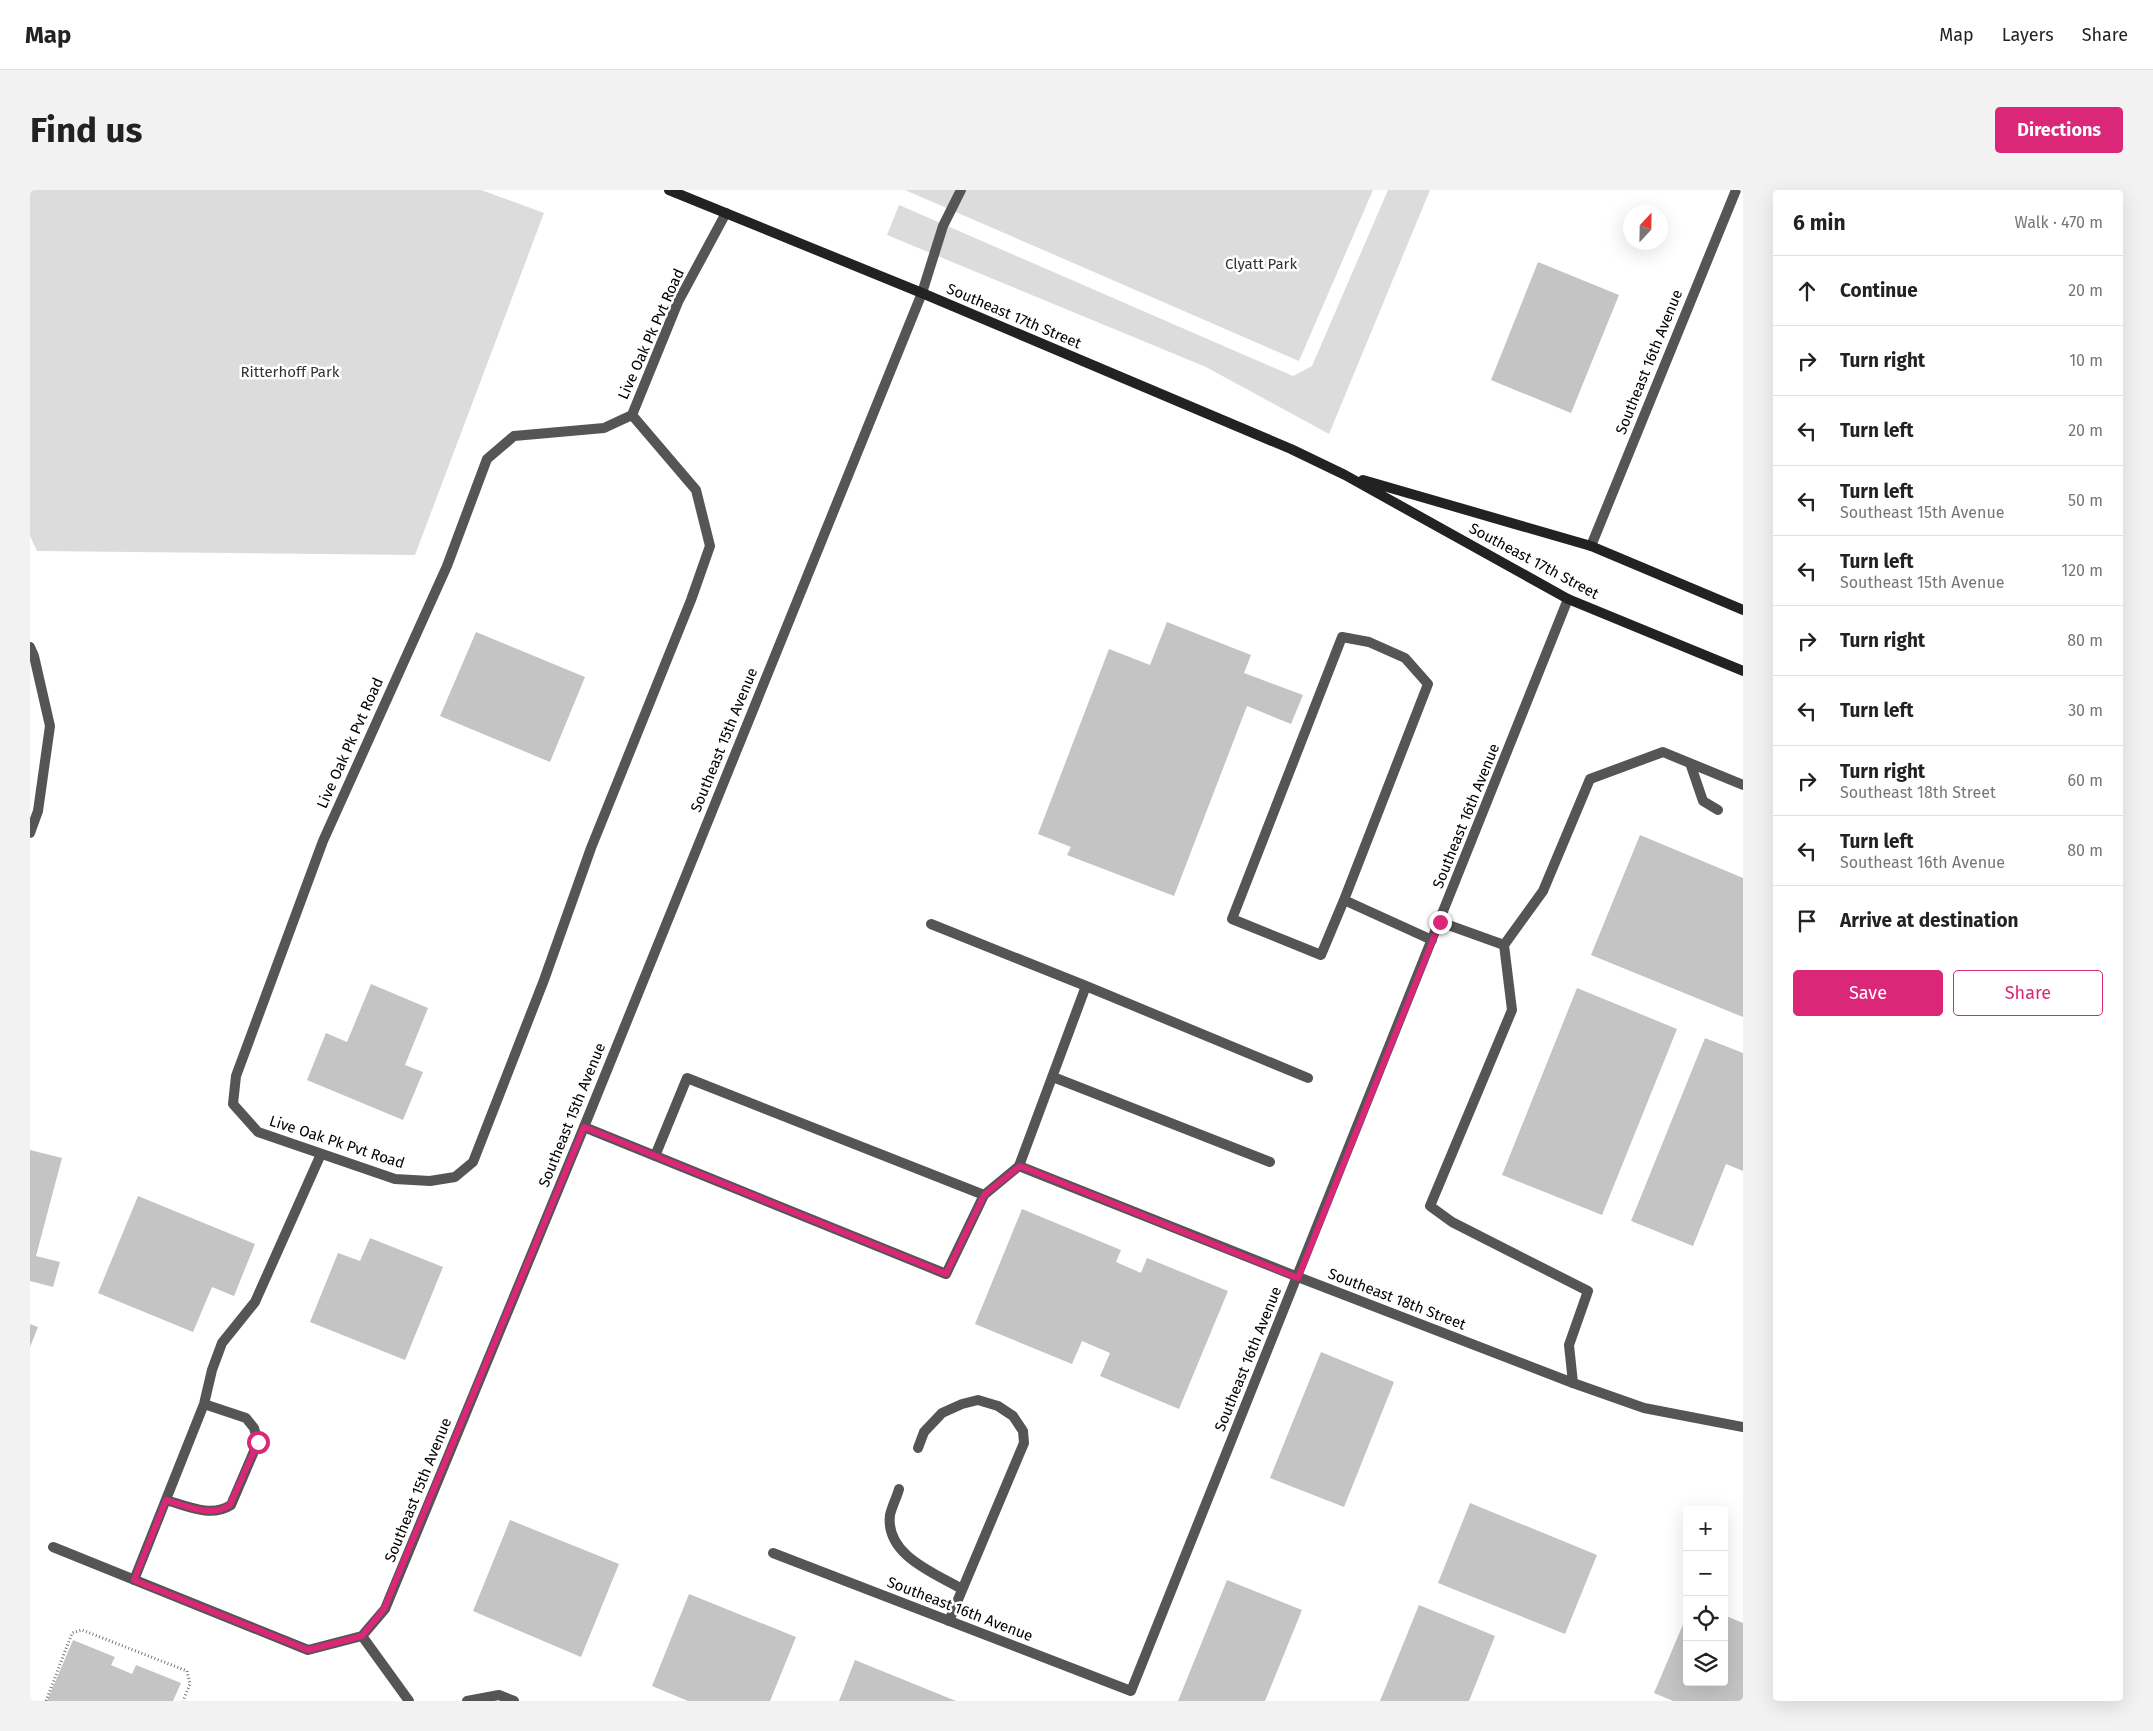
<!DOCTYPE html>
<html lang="en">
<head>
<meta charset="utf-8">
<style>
	:root { --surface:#fff; --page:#f2f2f2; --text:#222; --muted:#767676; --line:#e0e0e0; --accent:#db2777 }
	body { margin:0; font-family:"Fira Sans",sans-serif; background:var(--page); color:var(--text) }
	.controls { position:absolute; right:15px; bottom:15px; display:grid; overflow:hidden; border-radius:5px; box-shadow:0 5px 20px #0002 }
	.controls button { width:45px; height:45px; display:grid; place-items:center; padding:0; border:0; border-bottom:1px solid var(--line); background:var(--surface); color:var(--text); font:25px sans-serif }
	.compass { position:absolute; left:1593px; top:15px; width:45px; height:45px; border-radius:50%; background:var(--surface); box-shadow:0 5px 20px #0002; rotate:22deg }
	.stop { position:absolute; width:15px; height:15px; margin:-11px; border:4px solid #db2777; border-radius:50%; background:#fff }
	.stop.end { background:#db2777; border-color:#fff; box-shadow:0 1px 5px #0008 }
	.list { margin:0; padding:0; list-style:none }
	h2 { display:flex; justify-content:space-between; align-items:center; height:65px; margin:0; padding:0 20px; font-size:21px }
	h2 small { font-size:16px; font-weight:400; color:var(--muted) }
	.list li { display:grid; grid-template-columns:32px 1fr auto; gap:15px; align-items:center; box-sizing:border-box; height:70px; padding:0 20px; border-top:1px solid var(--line) }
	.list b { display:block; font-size:19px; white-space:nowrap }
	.list p { margin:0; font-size:16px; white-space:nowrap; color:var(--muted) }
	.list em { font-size:16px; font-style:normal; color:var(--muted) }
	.actions { display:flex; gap:10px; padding:15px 20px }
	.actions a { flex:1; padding:11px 0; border:1px solid var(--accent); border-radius:5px; text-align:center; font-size:18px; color:var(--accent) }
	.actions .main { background:var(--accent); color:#fff }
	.icon { flex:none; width:28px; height:28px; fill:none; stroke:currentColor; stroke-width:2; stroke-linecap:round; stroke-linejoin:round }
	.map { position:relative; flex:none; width:1713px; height:1511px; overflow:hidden; border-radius:5px }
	header { display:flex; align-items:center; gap:30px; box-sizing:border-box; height:70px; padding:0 25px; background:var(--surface); border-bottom:1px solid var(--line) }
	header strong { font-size:24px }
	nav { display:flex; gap:28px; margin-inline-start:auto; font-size:18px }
	.intro { display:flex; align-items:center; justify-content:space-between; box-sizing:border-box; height:120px; padding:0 30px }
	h1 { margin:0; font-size:35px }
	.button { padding:12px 22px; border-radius:5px; background:var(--accent); color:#fff; font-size:18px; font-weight:700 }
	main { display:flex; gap:30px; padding:0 30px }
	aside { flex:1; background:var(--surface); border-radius:5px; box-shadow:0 5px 20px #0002 }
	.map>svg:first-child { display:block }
	.green { fill:#dcdcdc }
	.building { fill:#c4c4c4 }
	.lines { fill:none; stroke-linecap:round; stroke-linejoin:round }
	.path { stroke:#777; stroke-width:3; stroke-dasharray:1 2.5; stroke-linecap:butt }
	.lane { stroke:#555; stroke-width:10 }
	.street { stroke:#555; stroke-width:10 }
	.secondary { stroke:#222; stroke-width:10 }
	.route { stroke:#db2777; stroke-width:6 }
	.labels { text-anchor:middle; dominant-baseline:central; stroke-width:5; stroke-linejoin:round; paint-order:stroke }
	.park-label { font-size:15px; fill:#333; stroke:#fff }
	.street-label { font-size:15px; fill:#000; stroke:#fff }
</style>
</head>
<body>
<header>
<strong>Map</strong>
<nav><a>Map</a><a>Layers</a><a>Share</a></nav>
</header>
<div class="intro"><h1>Find us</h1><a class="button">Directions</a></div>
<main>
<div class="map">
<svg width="1713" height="1511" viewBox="0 0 1713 1511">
	<rect width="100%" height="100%" fill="#fff"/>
	<!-- green -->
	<path class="green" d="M0,0H451L514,23L385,365L7,361L0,346Z
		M875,0H1343L1269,171Z
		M1358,0H1400L1299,244L1176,177L857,45L869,15L1263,186L1282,176Z"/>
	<!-- building -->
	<path class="building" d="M1508,72L1589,105L1541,223L1461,190Z
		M1137,432L1221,465L1214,483L1273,505L1261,534L1217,516L1144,706L1037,665L1041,657L1008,644L1079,459L1120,475Z
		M446,442L555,487L520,572L410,526Z
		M1610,645L1713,688V827L1561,765Z
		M341,794L398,818L375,875L393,882L373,930L277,890L296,843L317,852Z
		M1547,798L1647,839L1572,1025L1472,985Z
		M1675,848L1713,863V981L1696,974L1663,1056L1601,1031Z
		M0,960L32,968L6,1066L30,1072L23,1097L0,1091Z
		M108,1006L225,1054L204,1106L182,1097L163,1142L68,1103Z
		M992,1019L1091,1060L1086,1072L1111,1083L1117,1068L1198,1101L1149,1219L1070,1186L1080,1163L1052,1151L1042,1174L945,1134Z
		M340,1048L413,1077L375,1170L280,1132L308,1063L330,1071Z
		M0,1134L8,1137L0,1157Z
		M1291,1162L1364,1192L1314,1317L1240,1288Z
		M1440,1313L1567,1365L1535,1444L1408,1393Z
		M480,1330L589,1374L551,1467L443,1421Z
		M1197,1390L1272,1420L1235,1511H1148Z
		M659,1404L766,1447L740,1511H658L622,1496Z
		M1389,1415L1465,1446L1439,1511H1350Z
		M1657,1425V1492H1694V1425L1713,1433V1511H1643L1624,1503Z
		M43,1450L85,1467L81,1475L102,1484L106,1475L151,1493L143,1511H17Z
		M825,1470L926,1511H809Z"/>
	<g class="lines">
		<!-- path -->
		<path class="path" d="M16,1511L42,1443L52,1440L157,1481L160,1494L153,1511"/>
		<!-- lane -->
		<path class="lane" d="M892,103L913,36L931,0
			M1660,573L1673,611L1688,620
			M1314,710L1398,494L1375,468L1339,452L1312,447L1202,729L1291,765L1314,710L1402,750
			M1410,732L1474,755L1482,820L1400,1016L1422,1032L1558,1101L1539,1155L1543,1193
			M901,734L1056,796L1278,888
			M1474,755L1513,701L1560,589L1633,562L1713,595
			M1023,887L1240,972
			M554,937L916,1084L954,1005L989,976L1056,796
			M625,966L657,888L954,1005
			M888,1258L894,1242L912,1223L932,1214L948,1210L968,1216L983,1226L993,1241L994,1253L919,1431
			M869,1299C867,1307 862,1316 860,1325C855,1365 904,1383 932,1399"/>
		<!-- street -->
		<path class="street" d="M602,225L574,238L484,246L457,269L417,376L293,651L206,886L203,914L228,942L365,989L400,991L425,987L443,972L514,790L561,658L661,410L680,356L666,300L602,225L648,112L696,23
			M1561,356L1706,0
			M0,457L4,466L20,536L8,621L0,643
			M989,976L1268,1087L1543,1193L1614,1218L1713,1237
			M136,1310C157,1316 181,1328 201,1315L228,1252L224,1238L216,1228L174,1214
			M23,1357L278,1460L332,1446L355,1419L554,937L892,103
			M743,1363L1101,1501L1538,409
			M104,1390L174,1214L182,1180L192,1153L225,1112L291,964
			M332,1446L379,1511
			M437,1511L469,1505L484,1511"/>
		<!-- secondary -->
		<path class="secondary" d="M639,0L892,103L1261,259L1315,285L1538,409L1713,481
			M1333,290L1561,356L1713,420"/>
	</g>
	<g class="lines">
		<!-- route -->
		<path class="route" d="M228,1252L200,1315C181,1328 157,1316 136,1310L104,1390L278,1460L332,1446L354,1419L554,937L916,1084L954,1005L990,976L1268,1088L1410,732"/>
	</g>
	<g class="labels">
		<!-- park labels -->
		<g class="park-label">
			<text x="1231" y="74">Clyatt Park</text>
			<text x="260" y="182">Ritterhoff Park</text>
		</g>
		<!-- street labels -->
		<g class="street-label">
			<text transform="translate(984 126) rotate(23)">Southeast 17th Street</text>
			<text transform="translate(621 144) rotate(-66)">Live Oak Pk Pvt Road</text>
			<text transform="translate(1619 172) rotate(-68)">Southeast 16th Avenue</text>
			<text transform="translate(1504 371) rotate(28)">Southeast 17th Street</text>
			<text transform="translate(694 550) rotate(-68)">Southeast 15th Avenue</text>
			<text transform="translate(320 553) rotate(-66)">Live Oak Pk Pvt Road</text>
			<text transform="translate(1436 626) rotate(-68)">Southeast 16th Avenue</text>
			<text transform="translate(542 925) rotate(-68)">Southeast 15th Avenue</text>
			<text transform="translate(307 952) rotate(18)">Live Oak Pk Pvt Road</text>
			<text transform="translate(1367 1109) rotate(21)">Southeast 18th Street</text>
			<text transform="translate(1218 1169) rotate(-68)">Southeast 16th Avenue</text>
			<text transform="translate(388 1300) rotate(-68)">Southeast 15th Avenue</text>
			<text transform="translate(930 1419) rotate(21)">Southeast 16th Avenue</text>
		</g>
	</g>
</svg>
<div class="controls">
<button>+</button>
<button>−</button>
<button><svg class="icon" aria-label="locate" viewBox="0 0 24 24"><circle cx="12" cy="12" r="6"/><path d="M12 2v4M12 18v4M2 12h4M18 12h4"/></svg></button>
<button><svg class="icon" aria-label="layers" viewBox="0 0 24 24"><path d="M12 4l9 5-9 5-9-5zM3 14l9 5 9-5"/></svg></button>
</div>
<svg class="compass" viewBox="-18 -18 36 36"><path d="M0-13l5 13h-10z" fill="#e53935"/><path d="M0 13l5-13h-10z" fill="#767676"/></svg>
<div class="stop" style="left:228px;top:1252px"></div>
<div class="stop end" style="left:1410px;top:732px"></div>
</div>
<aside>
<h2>6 min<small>Walk · 470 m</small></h2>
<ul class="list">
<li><svg class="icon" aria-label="ahead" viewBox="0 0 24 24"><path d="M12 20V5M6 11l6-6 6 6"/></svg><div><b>Continue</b></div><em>20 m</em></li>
<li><svg class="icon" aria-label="right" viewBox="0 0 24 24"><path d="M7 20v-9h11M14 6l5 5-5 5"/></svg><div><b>Turn right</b></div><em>10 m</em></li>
<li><svg class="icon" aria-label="left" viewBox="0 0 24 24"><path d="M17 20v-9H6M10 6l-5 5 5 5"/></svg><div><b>Turn left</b></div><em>20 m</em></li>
<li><svg class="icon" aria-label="left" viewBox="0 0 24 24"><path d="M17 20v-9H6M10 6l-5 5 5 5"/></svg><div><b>Turn left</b><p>Southeast 15th Avenue</p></div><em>50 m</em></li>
<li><svg class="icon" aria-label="left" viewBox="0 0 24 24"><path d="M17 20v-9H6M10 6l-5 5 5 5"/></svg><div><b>Turn left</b><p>Southeast 15th Avenue</p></div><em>120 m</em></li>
<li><svg class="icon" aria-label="right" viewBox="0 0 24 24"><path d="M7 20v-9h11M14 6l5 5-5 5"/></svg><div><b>Turn right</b></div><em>80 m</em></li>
<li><svg class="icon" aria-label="left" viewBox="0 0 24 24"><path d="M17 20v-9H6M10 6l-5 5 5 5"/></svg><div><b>Turn left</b></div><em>30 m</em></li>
<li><svg class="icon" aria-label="right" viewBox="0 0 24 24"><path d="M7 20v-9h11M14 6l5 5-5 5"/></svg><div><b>Turn right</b><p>Southeast 18th Street</p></div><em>60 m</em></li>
<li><svg class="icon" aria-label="left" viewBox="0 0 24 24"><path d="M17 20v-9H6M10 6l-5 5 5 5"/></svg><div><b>Turn left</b><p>Southeast 16th Avenue</p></div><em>80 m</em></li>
<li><svg class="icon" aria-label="arrive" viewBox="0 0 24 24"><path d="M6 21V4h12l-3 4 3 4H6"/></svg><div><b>Arrive at destination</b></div></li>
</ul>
<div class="actions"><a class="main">Save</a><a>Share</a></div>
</aside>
</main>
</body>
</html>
